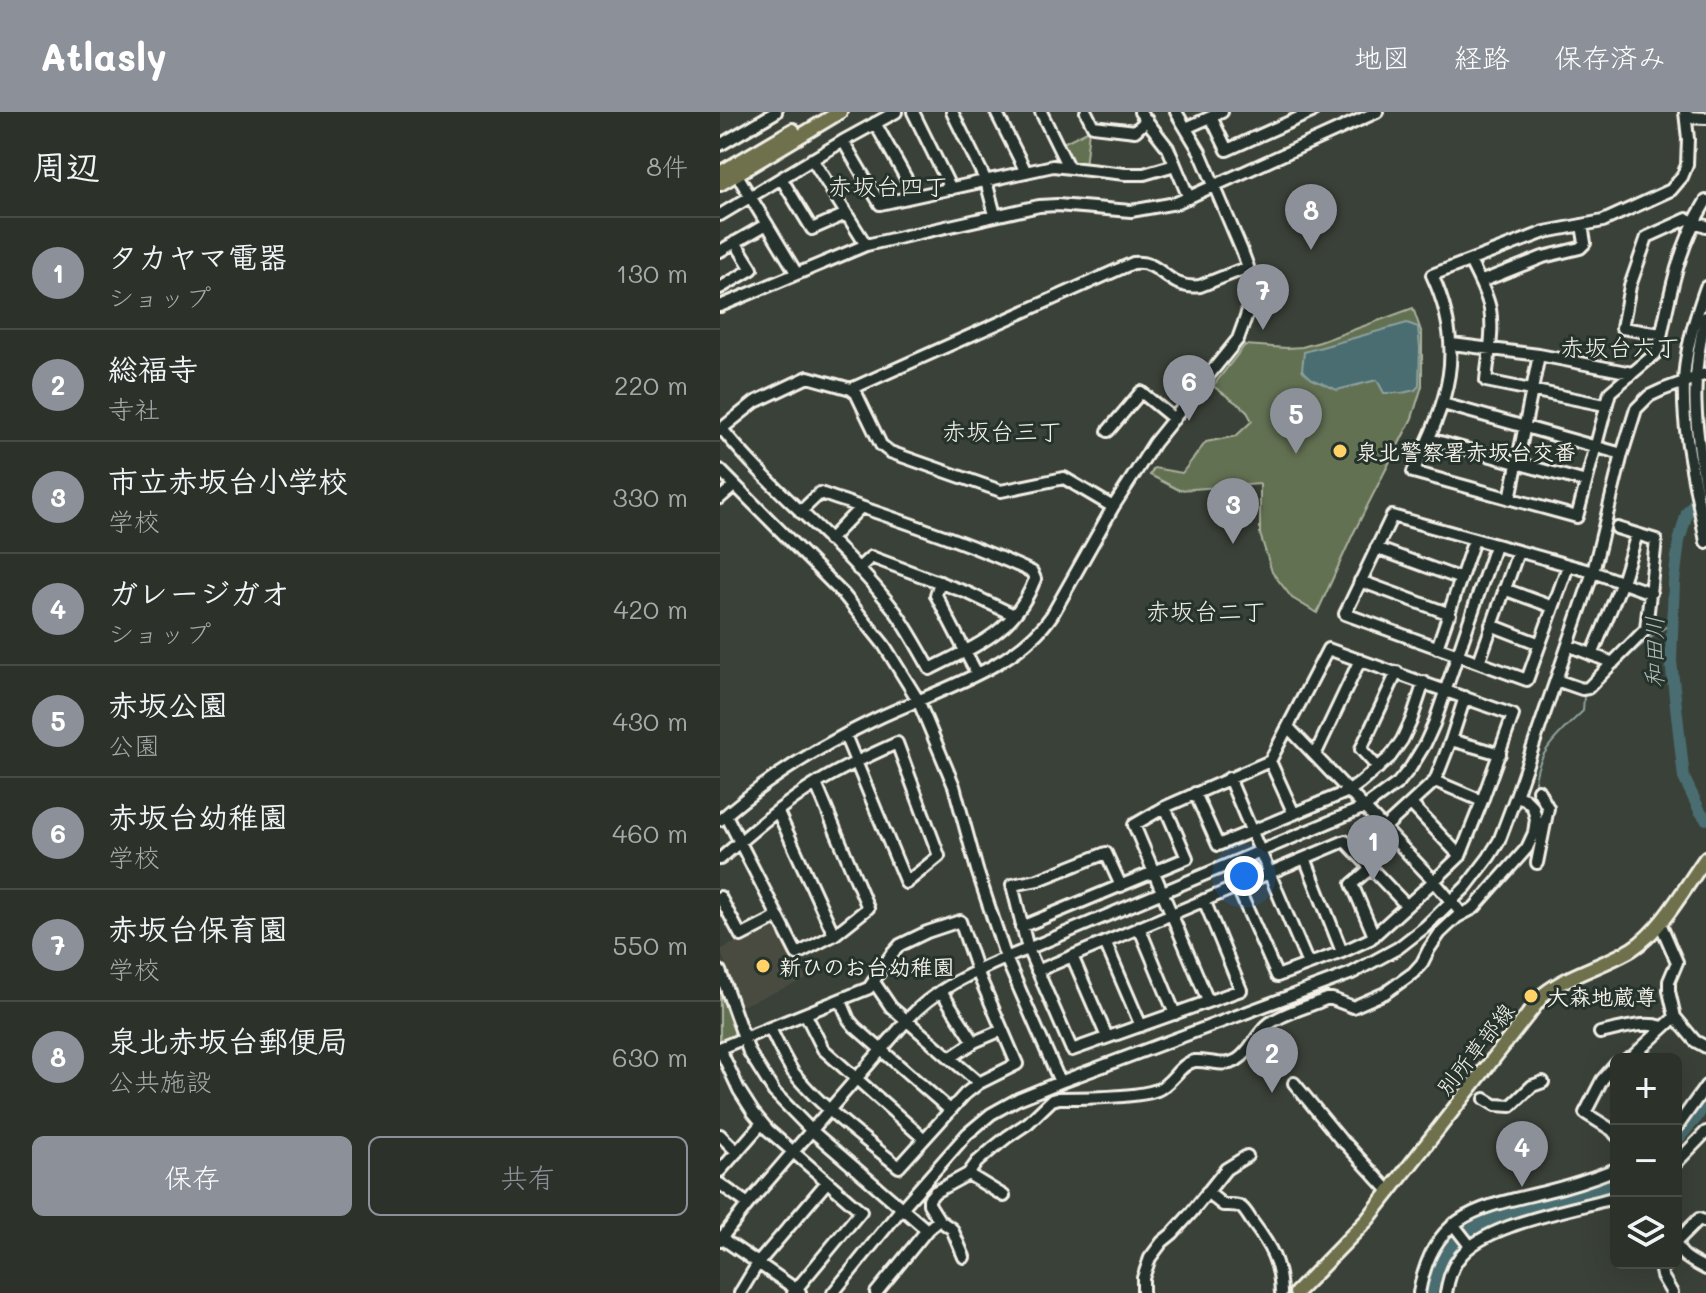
<!DOCTYPE html>
<html lang="ja">
<head>
<meta charset="utf-8">
<style>
	:root { --surface:#2c312a; --page:#343932; --text:#f1f3f6; --muted:#a6a9a8; --line:#484c47; --accent:#8c9099 }
	body { margin:0; font-family:Mali,"Klee One",sans-serif; background:var(--page); color:var(--text) }
	.controls { position:absolute; right:24px; bottom:24px; display:grid; overflow:hidden; border-radius:12px; box-shadow:0 8px 32px #0002 }
	.controls button { width:72px; height:72px; display:grid; place-items:center; padding:0; border:0; border-bottom:2px solid var(--line); background:var(--surface); color:var(--text); font:40px sans-serif }
	.you { position:absolute; left:524px; top:764px; width:28px; height:28px; margin:-20px; border:6px solid #fff; border-radius:50%; background:#1a73e8; box-shadow:0 0 0 12px #1a73e833 }
	.badge { display:grid; place-items:center; width:52px; height:52px; border-radius:50%; background:var(--accent); color:#fff; font-size:26px; font-weight:700 }
	.pin { position:absolute; translate:-50% -66px; filter:drop-shadow(0 2px 4px #0008) }
	.pin::after { content:''; position:absolute; top:42px; width:28px; height:24px; background:inherit; clip-path:polygon(0 0,100% 0,50% 100%) }
	.list { margin:0; padding:0; list-style:none }
	h2 { display:flex; justify-content:space-between; align-items:center; height:104px; margin:0; padding:0 32px; font-size:34px }
	h2 small { font-size:26px; font-weight:400; color:var(--muted) }
	.list li { display:grid; grid-template-columns:52px 1fr auto; gap:24px; align-items:center; box-sizing:border-box; height:112px; padding:0 32px; border-top:2px solid var(--line) }
	.list b { display:block; font-size:30px; white-space:nowrap }
	.list p { margin:0; font-size:26px; white-space:nowrap; color:var(--muted) }
	.list em { font-size:26px; font-style:normal; color:var(--muted) }
	.actions { display:flex; gap:16px; padding:24px 32px }
	.actions a { flex:1; padding:18px 0; border:2px solid var(--accent); border-radius:12px; text-align:center; font-size:28px; color:var(--accent) }
	.actions .main { background:var(--accent); color:#fff }
	.icon { flex:none; width:44px; height:44px; fill:none; stroke:currentColor; stroke-width:2; stroke-linecap:round; stroke-linejoin:round }
	.map { position:relative; flex:none; width:986px; height:1181px; overflow:hidden }
	header { display:flex; align-items:center; gap:48px; box-sizing:border-box; height:112px; padding:0 40px; background:var(--accent); color:#fff }
	header strong { font-size:38px }
	nav { display:flex; gap:44px; margin-inline-start:auto; font-size:28px }
	main { display:flex }
	aside { flex:1; background:var(--surface) }
	.map>svg:first-child { display:block }
	.built { fill:#484b40 }
	.green { fill:#647152; stroke:#acb19d; stroke-width:2 }
	.water { fill:#4a6d70; stroke:#8ea2a0; stroke-width:2 }
	.lines { fill:none; stroke-linecap:round; stroke-linejoin:round }
	.stream { stroke:#8ea2a0; stroke-width:2 }
	.river { stroke:#4a6d70; stroke-width:12 }
	.minor-casing { stroke:#f4f1e8; stroke-width:16 }
	.major-casing { stroke:#f4f1e8; stroke-width:18 }
	.minor { stroke:#26332d; stroke-width:10 }
	.major { stroke:#6e714b; stroke-width:12 }
	.poi-dot { fill:#ffd166; stroke:#26332d; stroke-width:3 }
	.labels { text-anchor:middle; dominant-baseline:central; stroke-width:6; stroke-linejoin:round; paint-order:stroke }
	.poi-label { font-size:22px; font-weight:bold; fill:#f4f1e8; stroke:#26332d; text-anchor:start }
	.street-label { font-size:22px; fill:#f4f1e8; stroke:#26332d }
	.neighbourhood-label { font-size:24px; fill:#f4f1e8; stroke:#26332d }
	.water-label { font-size:24px; font-style:italic; fill:#b0bcb8; stroke:#26332d }
</style>
</head>
<body>
<header>
<strong>Atlasly</strong>
<nav><a>地図</a><a>経路</a><a>保存済み</a></nav>
</header>
<main>
<aside>
<h2>周辺<small>8件</small></h2>
<ul class="list">
<li><span class="badge">1</span><div><b>タカヤマ電器</b><p>ショップ</p></div><em>130 m</em></li>
<li><span class="badge">2</span><div><b>総福寺</b><p>寺社</p></div><em>220 m</em></li>
<li><span class="badge">3</span><div><b>市立赤坂台小学校</b><p>学校</p></div><em>330 m</em></li>
<li><span class="badge">4</span><div><b>ガレージガオ</b><p>ショップ</p></div><em>420 m</em></li>
<li><span class="badge">5</span><div><b>赤坂公園</b><p>公園</p></div><em>430 m</em></li>
<li><span class="badge">6</span><div><b>赤坂台幼稚園</b><p>学校</p></div><em>460 m</em></li>
<li><span class="badge">7</span><div><b>赤坂台保育園</b><p>学校</p></div><em>550 m</em></li>
<li><span class="badge">8</span><div><b>泉北赤坂台郵便局</b><p>公共施設</p></div><em>630 m</em></li>
</ul>
<div class="actions"><a class="main">保存</a><a>共有</a></div>
</aside>
<div class="map">
<svg width="986" height="1181" viewBox="0 0 986 1181">
	<rect width="100%" height="100%" fill="#3a4138"/>
	<filter id="ink" filterUnits="userSpaceOnUse"><feTurbulence type="fractalNoise" baseFrequency=".0125" numOctaves="2"/><feDisplacementMap in="SourceGraphic" scale="16" xChannelSelector="R" yChannelSelector="G"/><feConvolveMatrix kernelMatrix="1 2 1 2 8 2 1 2 1" color-interpolation-filters="sRGB"/></filter>
	<g filter="url(#ink)">
		<!-- built -->
		<path class="built" d="M55,810L58,811L87,867L21,894L0,838Z"/>
		<!-- green -->
		<path class="green" d="M369,18L365,55L352,53L341,32Z
			M693,196L702,222V274L692,306L633,422L597,501L572,486L552,460L540,422V372L459,378L430,363L434,356L462,361L486,330L516,324L532,309L526,298L493,274L525,233L567,236L582,235L600,230Z
			M0,869L16,916L12,927L0,932Z"/>
		<!-- water -->
		<path class="water" d="M687,211L698,215L700,236L699,274L695,278L682,281H664L657,268L617,278L592,267L582,258L584,240Z"/>
		<g class="lines">
			<!-- stream -->
			<path class="stream" d="M879,572C904,550 922,529 952,511
				M815,676C814,642 840,621 863,599L864,584L868,582"/>
			<!-- river -->
			<path class="river" d="M983,379L967,401L959,429L954,470L951,549L964,666L980,699L986,707
				M956,1029L976,1006L986,990
				M711,1181C724,1113 773,1106 831,1091C853,1086 875,1078 896,1070"/>
			<!-- minor casing -->
			<g class="minor-casing">
				<path id="minor" d="M193,0L231,77
					M232,0L266,69L275,103
					M276,0L306,60
					M321,0L348,55
					M366,0L373,14L415,19L427,8
					M420,0L448,36L469,86
					M965,0L968,27L967,53L962,65L951,78L883,109L825,120L712,163C747,239 728,289 693,360L857,405L890,280L935,242L939,235C949,185 959,132 986,89
					M491,5L507,38L592,0
					M966,5L986,6
					M155,11L196,84
					M466,16L502,0
					M123,29L160,92L333,54L405,62H424L455,53
					M0,33L56,0
					M92,47L146,133
					M13,56L77,162
					M61,66L92,117L126,102
					M0,103L123,29L176,0
					M0,139L47,112
					M750,149C757,164 767,181 770,197C774,220 768,246 766,269L885,293
					M760,170L823,145L860,136L865,131L862,113
					M986,175C975,206 965,238 964,271C962,325 977,378 986,430
					M0,176L32,157L15,130
					M0,194L146,133L319,94L337,93L411,99L456,91L657,0
					M986,205C969,267 975,315 986,377
					M941,222L902,216L910,174L927,125L967,107L986,114
					M732,232L819,243L912,261
					M131,277L413,151C442,147 447,179 480,174L528,155
					M723,292L902,342
					M2,317C54,382 124,432 175,499C188,517 199,537 210,557C257,533 295,520 315,467L312,460C243,428 172,406 100,381L80,400
					M0,318L35,290L88,265L131,277L136,281L161,333L170,340L281,379L344,366L393,395
					M388,319L421,280L454,307
					M709,327L866,370
					M0,358L124,483L164,533L198,588L234,674L257,758L286,846L340,970
					M0,386L14,374
					M790,387L819,243
					M109,428L141,395
					M656,436L741,467
					M848,454L807,568L625,502L672,404L873,460L931,481
					M138,457L151,445L248,481L294,503
					M640,469L730,502
					M220,470L216,483L257,562
					M784,477L833,495
					M771,513L820,532
					M848,533L893,551
					M717,536L754,428
					M872,543L902,470L917,422
					M759,550L798,440
					M836,568L862,577L868,576L926,517L936,428L897,416
					M568,615L714,769L742,802
					M731,628L780,642
					M595,643L640,548
					M550,649L574,702
					M658,656L641,637L677,560
					M509,666L588,852
					M715,669L762,689
					M96,672L148,796L114,823
					M475,681L498,733L629,679L640,671L670,645L682,628L691,609L704,570
					M691,692L740,744
					M6,703L77,842L114,823L58,700
					M0,708C45,668 100,634 154,608C212,580 296,557 332,503L393,395L417,358L434,331L518,227L526,205L530,189V174L528,155L522,139L480,40L456,0
					M664,716L715,669L731,628L745,585
					M585,746L622,840
					M0,747C31,720 63,692 99,670C124,655 150,643 177,631L219,744L186,771L125,623
					M817,751L828,696L818,678
					M651,756L632,772L654,824
					M401,774L386,741L318,768L292,773L308,837L352,938L521,878L484,788
					M0,785L21,824L58,805
					M940,811L957,850L949,869V879L955,905
					M301,815L467,746L445,695
					M419,815L455,902
					M385,830L421,914
					M352,844L387,925
					M0,859L29,940L54,980L91,1018L207,1118
					M317,859L625,729L686,793
					M154,870L171,895L259,971
					M221,879L254,930
					M121,889L129,908L135,915L230,998
					M488,889L414,713L445,695L550,649L608,537L793,603L762,689L740,744L714,769L650,827L622,840L557,864L517,774
					M86,903L103,937L203,1026
					M880,921C900,917 922,909 943,915
					M0,936L149,876L171,843L180,833L207,820L240,809L257,859L297,952L259,971L245,982L179,1055C146,1028 98,993 73,960C64,946 57,931 50,916
					M0,937L19,978L33,1000L48,1018L141,1099L73,1181
					M230,946L254,930L282,918
					M907,947L913,944L955,905L975,929L986,935
					M896,952L882,968L865,1001L892,1018L896,1023
					M574,971L621,1028L627,1033L670,1080
					M765,987L775,993L791,994L812,974L823,970
					M956,1016L986,974
					M0,1023L17,1040
					M956,1051L986,1020
					M0,1059L42,1011
					M248,1062L284,1084
					M0,1072L28,1092
					M487,1080L503,1093C509,1093 517,1092 522,1096C526,1099 530,1107 533,1111C551,1135 560,1151 561,1181
					M219,1108L232,1117L244,1145
					M986,1110L979,1107L956,1130C959,1145 974,1150 986,1157
					M733,1112L750,1134
					M0,1125L80,1180
					M0,1128L28,1092L187,908C214,878 249,862 286,846L645,695L678,671L691,655L705,632L714,612L775,434
					M943,1157L941,1159L942,1164L952,1181
					M20,1181L38,1151L107,1070
					M113,1181L182,1096L247,1022L271,1002L298,987L340,970L632,861L678,836L705,815L746,775L769,745L779,729L796,684L873,460L902,342L916,297L929,284L942,278L986,262
					M156,1181L207,1118L219,1108L209,1092V1087L215,1080L248,1062L257,1050L272,1037L287,1025L308,1011L332,988L339,986C363,986 417,986 437,978C452,972 460,951 475,949C489,948 505,956 517,948C531,940 536,921 550,911C566,900 588,895 606,887H612L633,895L665,881L693,861L702,851L709,837L720,821L737,805L754,796L807,736L814,721L816,707L813,695L805,687L796,684
					M423,1181V1166L430,1146L442,1130L453,1121L471,1101L506,1057L527,1044
					M699,1181C713,1102 757,1096 824,1080C849,1074 873,1066 896,1057
					M726,1181C728,1169 731,1156 739,1146C764,1111 855,1098 896,1085"/>
			</g>
			<!-- major casing -->
			<g class="major-casing">
				<path id="major" d="M0,61L73,18
					M0,72L120,0
					M576,1181L647,1108L824,882C849,862 884,854 912,837C942,818 965,775 986,746"/>
			</g>
			<!-- minor -->
			<use href="#minor" class="minor"/>
			<!-- major -->
			<use href="#major" class="major"/>
		</g>
	</g>
	<!-- markers -->
	<g class="poi-dot">
		<circle cx="620" cy="339" r="8"/>
		<circle cx="43" cy="854" r="8"/>
		<circle cx="811" cy="884" r="8"/>
	</g>
	<g class="labels">
		<!-- poi labels -->
		<g class="poi-label">
			<text x="636" y="339">泉北警察署赤坂台交番</text>
			<text x="59" y="854">新ひのお台幼稚園</text>
			<text x="827" y="884">大森地蔵尊</text>
		</g>
		<!-- street labels -->
		<g class="street-label">
			<text transform="translate(755 937) rotate(-52)">別所草部線</text>
		</g>
		<!-- neighbourhood labels -->
		<g class="neighbourhood-label">
			<text x="168" y="73">赤坂台四丁</text>
			<text x="900" y="234">赤坂台六丁</text>
			<text x="282" y="318">赤坂台三丁</text>
			<text x="486" y="498">赤坂台二丁</text>
		</g>
		<!-- water labels -->
		<g class="water-label">
			<text transform="translate(933 540) rotate(-90)">和田川</text>
		</g>
	</g>
</svg>
<div class="controls">
<button>+</button>
<button>−</button>
<button><svg class="icon" aria-label="layers" viewBox="0 0 24 24"><path d="M12 4l9 5-9 5-9-5zM3 14l9 5 9-5"/></svg></button>
</div>
<div class="you"></div>
<div class="pin badge" style="left:653px;top:769px">1</div>
<div class="pin badge" style="left:552px;top:981px">2</div>
<div class="pin badge" style="left:513px;top:432px">3</div>
<div class="pin badge" style="left:802px;top:1075px">4</div>
<div class="pin badge" style="left:576px;top:342px">5</div>
<div class="pin badge" style="left:469px;top:309px">6</div>
<div class="pin badge" style="left:543px;top:218px">7</div>
<div class="pin badge" style="left:591px;top:138px">8</div>
</div>
</main>
</body>
</html>
